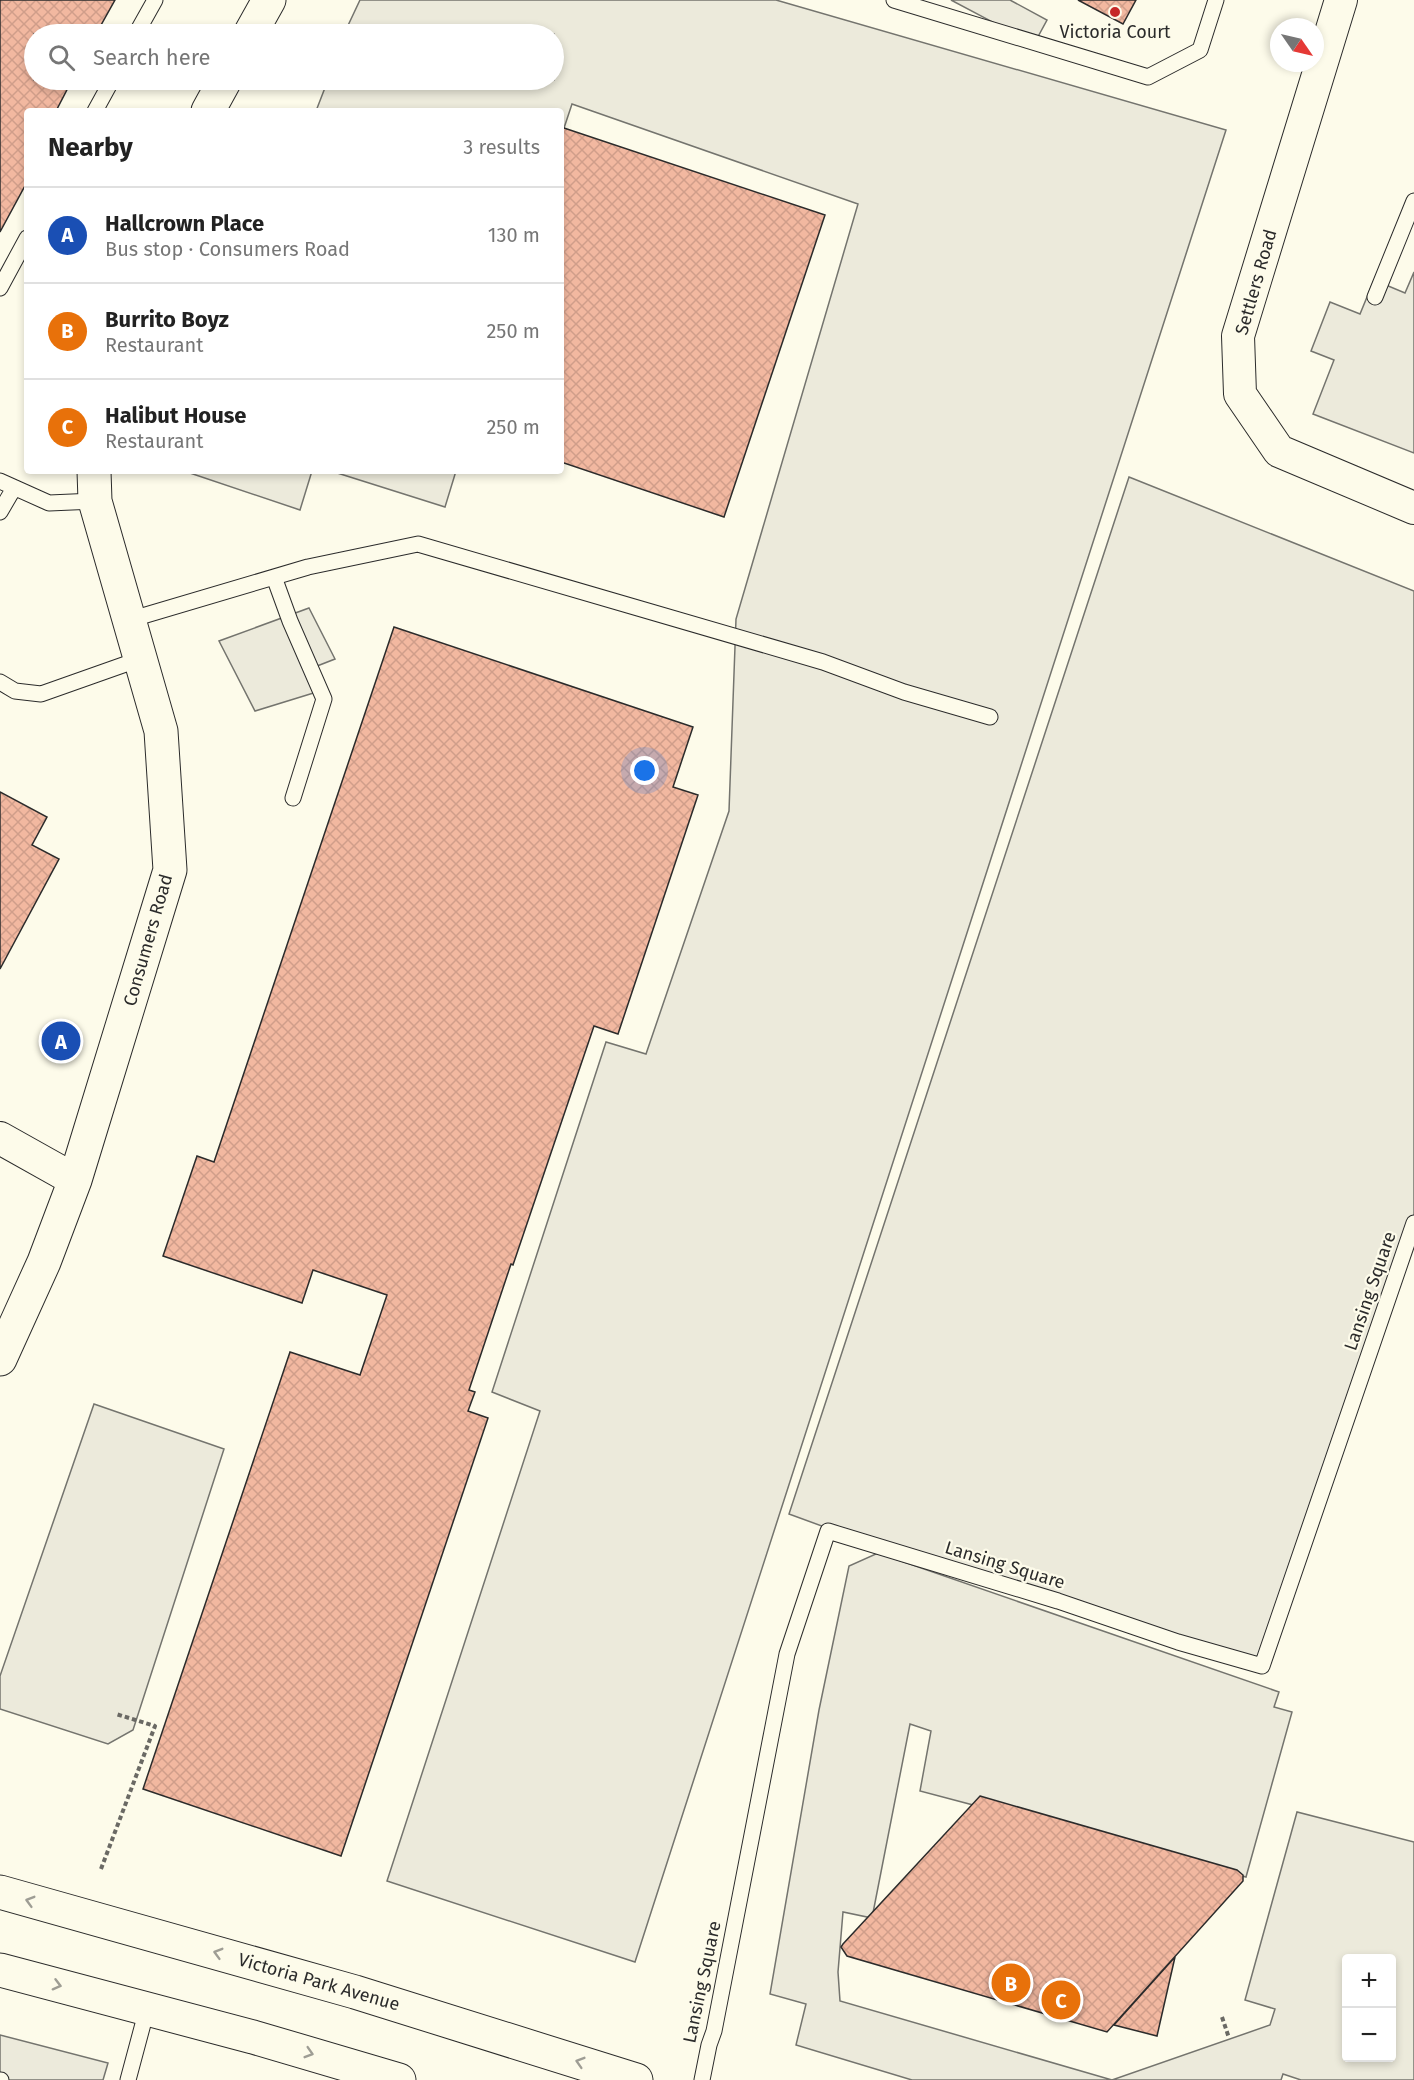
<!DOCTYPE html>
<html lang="en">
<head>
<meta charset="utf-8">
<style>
	:root { --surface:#fff; --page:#f2f2f2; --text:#222; --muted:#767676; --line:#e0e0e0; --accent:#c62828 }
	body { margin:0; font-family:"Fira Sans",sans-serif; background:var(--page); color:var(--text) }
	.controls { position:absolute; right:18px; bottom:18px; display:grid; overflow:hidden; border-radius:6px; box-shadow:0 3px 9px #0003 }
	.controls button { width:54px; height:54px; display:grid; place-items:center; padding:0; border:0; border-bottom:2px solid var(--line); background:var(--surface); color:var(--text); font:30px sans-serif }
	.compass { position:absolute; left:1270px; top:18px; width:54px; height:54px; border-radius:50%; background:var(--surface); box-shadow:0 3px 9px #0003; rotate:124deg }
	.you { position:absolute; left:645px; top:771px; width:21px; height:21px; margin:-15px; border:4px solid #fff; border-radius:50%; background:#1a73e8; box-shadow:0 0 0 9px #1a73e833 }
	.badge { display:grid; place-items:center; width:39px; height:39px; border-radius:50%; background:var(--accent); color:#fff; font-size:20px; font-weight:700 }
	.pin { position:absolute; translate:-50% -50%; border:3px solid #fff; box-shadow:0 2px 6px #0006 }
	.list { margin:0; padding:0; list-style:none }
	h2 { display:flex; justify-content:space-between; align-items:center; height:78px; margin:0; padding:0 24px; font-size:26px }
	h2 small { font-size:20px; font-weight:400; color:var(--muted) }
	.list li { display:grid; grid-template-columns:39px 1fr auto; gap:18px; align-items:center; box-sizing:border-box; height:96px; padding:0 24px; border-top:2px solid var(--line) }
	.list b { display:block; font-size:22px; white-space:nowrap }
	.list p { margin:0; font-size:20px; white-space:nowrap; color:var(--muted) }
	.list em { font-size:20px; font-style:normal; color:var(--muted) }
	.icon { flex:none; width:33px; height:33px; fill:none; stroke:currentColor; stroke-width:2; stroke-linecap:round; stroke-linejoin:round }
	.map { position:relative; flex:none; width:1414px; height:2080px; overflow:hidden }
	.search { position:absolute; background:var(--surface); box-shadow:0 3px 9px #0003; left:24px; top:24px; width:540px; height:66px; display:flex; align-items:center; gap:15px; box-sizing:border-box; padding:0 21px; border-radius:33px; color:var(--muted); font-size:22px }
	.panel { position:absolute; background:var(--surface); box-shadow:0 3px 9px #0003; left:24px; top:108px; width:540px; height:366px; border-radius:6px }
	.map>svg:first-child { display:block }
	.parking { fill:#eceadb; stroke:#74746e; stroke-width:1.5; fill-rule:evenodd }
	.building { fill:url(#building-cross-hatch); stroke:#2b2b2b; stroke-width:1.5 }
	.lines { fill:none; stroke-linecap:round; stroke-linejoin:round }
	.service-casing { stroke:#2b2b2b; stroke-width:17 }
	.minor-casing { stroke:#2b2b2b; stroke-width:34 }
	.tertiary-casing { stroke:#2b2b2b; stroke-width:35 }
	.secondary-casing { stroke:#2b2b2b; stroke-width:35 }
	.path { stroke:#6a6964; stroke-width:4; stroke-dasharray:4.5 3; stroke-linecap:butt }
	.service { stroke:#fdfbea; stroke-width:15 }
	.minor { stroke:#fdfbea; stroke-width:32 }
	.tertiary { stroke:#fdfbea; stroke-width:33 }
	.secondary { stroke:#fdfbea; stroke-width:33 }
	.oneway { stroke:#9e9d94 }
	.poi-dot { fill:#c62828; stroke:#fdfbea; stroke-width:2 }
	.labels { text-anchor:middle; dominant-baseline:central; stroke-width:4.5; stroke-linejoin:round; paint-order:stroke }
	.poi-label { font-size:18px; fill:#2b2b2b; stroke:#fdfbea }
	.street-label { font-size:18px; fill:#2b2b2b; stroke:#fdfbea }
</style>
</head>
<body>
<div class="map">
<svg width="1414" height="2080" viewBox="0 0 1414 2080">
	<defs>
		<pattern id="building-cross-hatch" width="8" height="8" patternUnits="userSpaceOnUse" patternTransform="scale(1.5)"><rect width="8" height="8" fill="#f2b8a0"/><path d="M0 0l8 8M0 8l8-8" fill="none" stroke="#d09e8a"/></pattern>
	</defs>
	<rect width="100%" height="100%" fill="#fdfbea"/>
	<!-- parking -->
	<path class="parking" d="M360,0H776L1226,130L635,1962L387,1881L540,1411L492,1392L606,1042L646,1054L729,811L736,619L858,204L572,104L561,137V111H316L328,80H554V34H344Z
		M951,0H1010L1047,20L1034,44Z
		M1414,272V453L1313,414L1334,360L1311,351L1330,302L1360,314L1374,280L1405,293Z
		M184,471H312L300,510Z
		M331,471H456L445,507Z
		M1129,477L1414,591V1223L1262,1666L871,1544L789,1514Z
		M309,608L335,659L312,668L320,691L255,711L219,641Z
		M94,1404L224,1449L133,1730L108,1744L0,1709V1676Z
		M878,1553L1279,1692L1274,1707L1292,1712L1246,1877L920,1791L931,1731L910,1724L872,1918L843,1912L838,1972L840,2001L1112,2080L1270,2025L1275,2009L1245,2000L1297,1812L1414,1842V2080H1301L1283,2074L1281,2080H912L796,2045L806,2004L770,1994L819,1710L849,1566ZM1346,1958H1392V2058H1346Z
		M0,2035L108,2063L103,2080H0Z"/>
	<!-- building -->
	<path class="building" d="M0,0H115L96,34H34V80H72L56,111H27V182L0,232Z
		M1078,0H1136L1123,24Z
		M561,127L825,215L724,517L561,462Z
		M394,627L693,727L673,787L698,795L618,1034L594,1026L513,1265L511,1264L469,1390L475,1392L468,1411L488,1418L341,1856L143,1789L290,1352L360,1375L387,1295L313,1270L302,1303L163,1256L197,1156L214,1162Z
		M0,792L47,817L32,845L59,859L0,969Z
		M980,1796L1237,1870L1243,1875V1881L1107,2032L847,1956L841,1947L843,1944Z
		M1175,1957L1157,2036L1114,2025Z"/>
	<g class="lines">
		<!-- service casing -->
		<g class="service-casing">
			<path id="service" d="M894,0L1148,77L1200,50L1216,0
				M136,34L155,0
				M95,111L112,80
				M0,288L27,238
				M1375,297L1414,201
				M0,481L49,503L95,501
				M0,512L14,488
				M274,577L290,621L324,699L293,798
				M129,620L308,567L418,544L823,662L904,692L990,717
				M0,682L15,691L41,694L140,659
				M0,2080H1
				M128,2080L147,2009
				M702,2080L709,2045L714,2031L787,1654L828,1531L1058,1601L1178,1642L1262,1666L1414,1223"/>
		</g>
		<!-- minor casing -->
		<g class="minor-casing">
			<path id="minor" d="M1341,0L1238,336L1240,394L1279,451L1414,508
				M0,1138L75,1180"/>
		</g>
		<!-- tertiary casing -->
		<g class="tertiary-casing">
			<path id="tertiary" d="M250,34L269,0
				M208,111L225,80
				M0,1359L44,1262L75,1180L170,870L161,731L95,501L94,471"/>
		</g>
		<!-- secondary casing -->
		<g class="secondary-casing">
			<path id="secondary" d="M0,1892L355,1992L636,2080
				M0,1970L253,2037L399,2080"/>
		</g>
		<!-- path -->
		<path class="path" d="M101,1869L155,1726L116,1714
			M1222,2017L1229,2038"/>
		<!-- service -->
		<use href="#service" class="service"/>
		<!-- minor -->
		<use href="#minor" class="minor"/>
		<!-- tertiary -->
		<use href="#tertiary" class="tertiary"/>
		<!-- secondary -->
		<use href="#secondary" class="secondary"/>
	</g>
	<!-- one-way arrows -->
	<defs><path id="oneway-chevron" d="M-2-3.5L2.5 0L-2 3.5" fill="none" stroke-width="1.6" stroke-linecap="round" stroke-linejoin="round" transform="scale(1.5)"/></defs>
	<g class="oneway">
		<use href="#oneway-chevron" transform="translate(30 1901) rotate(-164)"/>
		<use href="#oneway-chevron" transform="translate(218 1953) rotate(-164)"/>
		<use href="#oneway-chevron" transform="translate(57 1985) rotate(15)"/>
		<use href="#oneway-chevron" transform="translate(309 2053) rotate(17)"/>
		<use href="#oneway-chevron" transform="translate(580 2062) rotate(-163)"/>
	</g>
	<!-- markers -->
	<circle class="poi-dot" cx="1115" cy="12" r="6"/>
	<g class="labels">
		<!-- poi labels -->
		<g class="poi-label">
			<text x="1115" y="32">Victoria Court</text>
		</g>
		<!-- street labels -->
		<g class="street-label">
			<text transform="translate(1256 282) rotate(-74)">Settlers Road</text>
			<text transform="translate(148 940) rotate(-74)">Consumers Road</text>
			<text transform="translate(1370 1291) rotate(-71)">Lansing Square</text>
			<text transform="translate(1005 1565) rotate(17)">Lansing Square</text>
			<text transform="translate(319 1982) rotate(16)">Victoria Park Avenue</text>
			<text transform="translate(702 1982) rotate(-78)">Lansing Square</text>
		</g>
	</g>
</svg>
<div class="controls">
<button>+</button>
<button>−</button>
</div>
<svg class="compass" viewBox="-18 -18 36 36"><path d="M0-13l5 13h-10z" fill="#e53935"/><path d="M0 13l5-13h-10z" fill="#767676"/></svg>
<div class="you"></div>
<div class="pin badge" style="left:61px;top:1041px;background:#1a4fb4">A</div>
<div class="pin badge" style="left:1011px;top:1983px;background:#e8710a">B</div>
<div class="pin badge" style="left:1061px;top:2000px;background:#e8710a">C</div>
<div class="search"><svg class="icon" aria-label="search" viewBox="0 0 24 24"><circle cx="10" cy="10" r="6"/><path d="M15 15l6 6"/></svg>Search here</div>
<section class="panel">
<h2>Nearby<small>3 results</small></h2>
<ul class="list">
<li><span class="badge" style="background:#1a4fb4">A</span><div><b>Hallcrown Place</b><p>Bus stop · Consumers Road</p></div><em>130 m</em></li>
<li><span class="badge" style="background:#e8710a">B</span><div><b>Burrito Boyz</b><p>Restaurant</p></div><em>250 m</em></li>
<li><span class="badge" style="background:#e8710a">C</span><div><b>Halibut House</b><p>Restaurant</p></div><em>250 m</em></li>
</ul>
</section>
</div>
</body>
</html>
